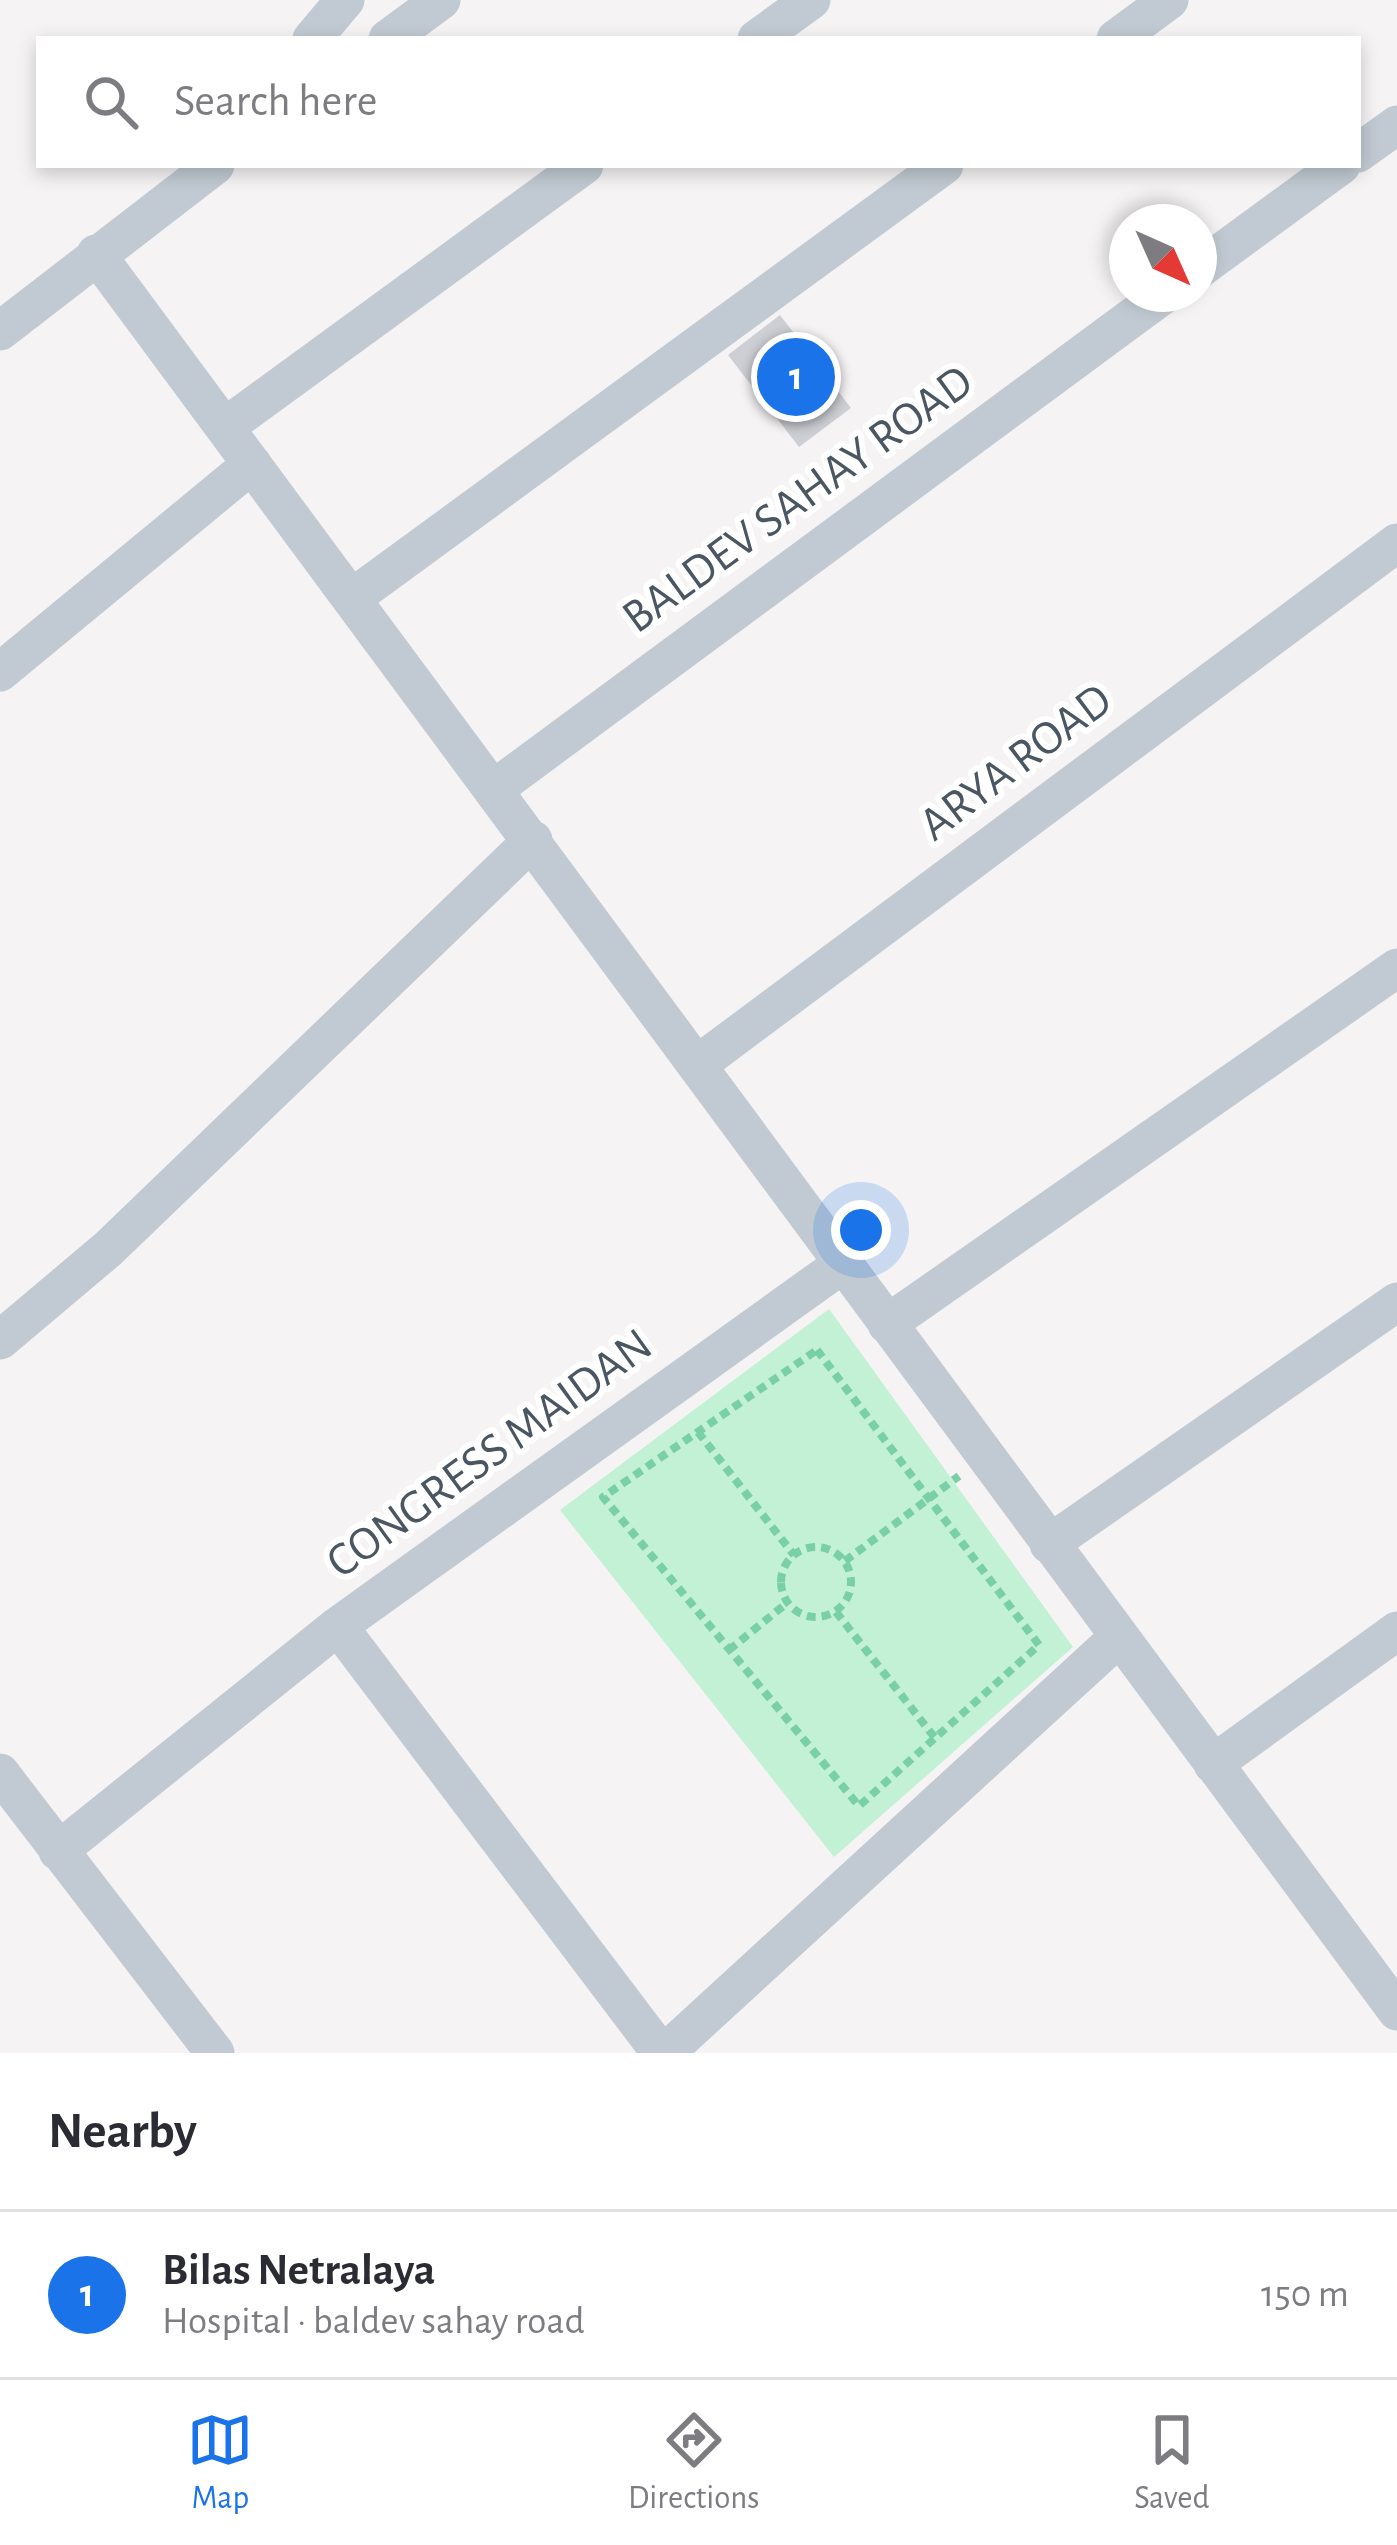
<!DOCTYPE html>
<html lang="en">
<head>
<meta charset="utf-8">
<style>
	:root { --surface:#fff; --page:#f7f7f7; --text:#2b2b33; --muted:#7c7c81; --line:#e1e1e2; --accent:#1a73e8 }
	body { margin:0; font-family:"Alegreya Sans",sans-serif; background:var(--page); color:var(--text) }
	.compass { position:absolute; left:1109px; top:204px; width:108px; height:108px; border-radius:50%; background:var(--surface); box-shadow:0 6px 18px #0003; rotate:135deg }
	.you { position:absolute; left:861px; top:1230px; width:42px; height:42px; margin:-30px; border:9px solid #fff; border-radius:50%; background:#1a73e8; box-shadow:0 0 0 18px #1a73e833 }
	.badge { display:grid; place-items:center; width:78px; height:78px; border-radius:50%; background:var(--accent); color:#fff; font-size:39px; font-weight:700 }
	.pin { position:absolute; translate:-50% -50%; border:6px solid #fff; box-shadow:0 3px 12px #0006 }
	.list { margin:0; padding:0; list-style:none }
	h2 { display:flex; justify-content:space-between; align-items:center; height:156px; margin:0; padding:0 48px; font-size:51px }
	h2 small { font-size:39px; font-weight:400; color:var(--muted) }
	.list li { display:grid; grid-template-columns:78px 1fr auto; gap:36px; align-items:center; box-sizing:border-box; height:168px; padding:0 48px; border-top:3px solid var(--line) }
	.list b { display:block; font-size:45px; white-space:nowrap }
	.list p { margin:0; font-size:39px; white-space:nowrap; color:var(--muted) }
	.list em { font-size:39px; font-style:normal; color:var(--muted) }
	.icon { flex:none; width:66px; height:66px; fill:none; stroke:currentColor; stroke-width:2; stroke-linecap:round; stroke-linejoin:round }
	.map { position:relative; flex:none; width:1397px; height:2053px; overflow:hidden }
	.search { position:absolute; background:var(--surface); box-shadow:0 6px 18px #0003; left:36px; right:36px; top:36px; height:132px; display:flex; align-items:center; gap:30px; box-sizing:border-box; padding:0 42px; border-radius:0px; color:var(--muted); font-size:45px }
	.sheet { height:324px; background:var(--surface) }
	nav { display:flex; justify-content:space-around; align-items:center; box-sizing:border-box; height:168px; border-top:3px solid var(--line); background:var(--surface); font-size:33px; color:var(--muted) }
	nav a { display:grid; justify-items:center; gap:6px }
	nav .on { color:var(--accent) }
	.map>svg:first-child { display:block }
	.green { fill:#c3f1d5 }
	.building { fill:#cdcfd5 }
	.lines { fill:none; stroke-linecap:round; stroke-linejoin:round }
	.path { stroke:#7ad0a6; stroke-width:8; stroke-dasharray:9 6; stroke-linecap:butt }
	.minor { stroke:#c1cad2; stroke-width:39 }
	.labels { text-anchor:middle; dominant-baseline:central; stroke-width:12; stroke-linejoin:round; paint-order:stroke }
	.street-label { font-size:48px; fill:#4a5661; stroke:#fff }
</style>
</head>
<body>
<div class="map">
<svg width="1397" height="2053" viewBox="0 0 1397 2053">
	<rect width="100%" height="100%" fill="#f5f3f3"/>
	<!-- green -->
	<path class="green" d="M829,1309L1073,1647L834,1857L560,1510Z"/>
	<!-- building -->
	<path class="building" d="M780,315L851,408L799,447L728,355Z"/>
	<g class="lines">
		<!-- path -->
		<path class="path" d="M817,1350L1039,1645L859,1806L603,1497Z
			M698,1432L794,1555
			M781 1582a35 35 0 1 1 70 0a35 35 0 1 1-70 0Z
			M845,1561L959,1476
			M836,1612L935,1738
			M729,1650L787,1603"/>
		<!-- minor -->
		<path class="minor" d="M312,39L345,0
			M388,39L441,0
			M757,39L811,0
			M1116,39L1169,0
			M1358,153L1397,125
			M96,254L1397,2011
			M1199,269L1341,165
			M0,331L215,165
			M225,427L584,165
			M352,598L944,165
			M0,672L252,464
			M494,789L1164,294
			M697,1065L1397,543
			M887,1324L1397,968
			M0,1340L108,1249L533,840
			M1049,1544L1397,1302
			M1213,1764L1397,1631
			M0,1773L215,2053
			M58,1851L338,1626
			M661,2053L338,1626L844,1263
			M665,2053L1119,1637"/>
	</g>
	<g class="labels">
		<!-- street labels -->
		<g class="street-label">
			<text transform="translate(798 500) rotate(-36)">BALDEV SAHAY ROAD</text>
			<text transform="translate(1016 763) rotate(-37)">ARYA ROAD</text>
			<text transform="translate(490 1454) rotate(-36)">CONGRESS MAIDAN</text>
		</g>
	</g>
</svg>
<svg class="compass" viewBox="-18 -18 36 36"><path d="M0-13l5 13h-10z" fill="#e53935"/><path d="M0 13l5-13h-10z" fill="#7c7c81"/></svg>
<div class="you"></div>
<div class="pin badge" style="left:796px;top:377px">1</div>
<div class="search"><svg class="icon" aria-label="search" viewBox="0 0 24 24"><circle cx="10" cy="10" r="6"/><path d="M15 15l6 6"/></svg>Search here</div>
</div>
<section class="sheet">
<h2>Nearby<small></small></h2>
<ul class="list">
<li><span class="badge">1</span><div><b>Bilas Netralaya</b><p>Hospital · baldev sahay road</p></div><em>150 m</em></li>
</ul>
</section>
<nav>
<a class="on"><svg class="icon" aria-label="map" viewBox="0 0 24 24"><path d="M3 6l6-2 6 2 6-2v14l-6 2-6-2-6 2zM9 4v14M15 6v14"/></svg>Map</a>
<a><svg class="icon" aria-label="directions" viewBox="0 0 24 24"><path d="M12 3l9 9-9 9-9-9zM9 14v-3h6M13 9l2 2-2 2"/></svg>Directions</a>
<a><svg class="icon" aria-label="saved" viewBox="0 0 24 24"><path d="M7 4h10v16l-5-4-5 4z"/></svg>Saved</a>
</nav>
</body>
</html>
